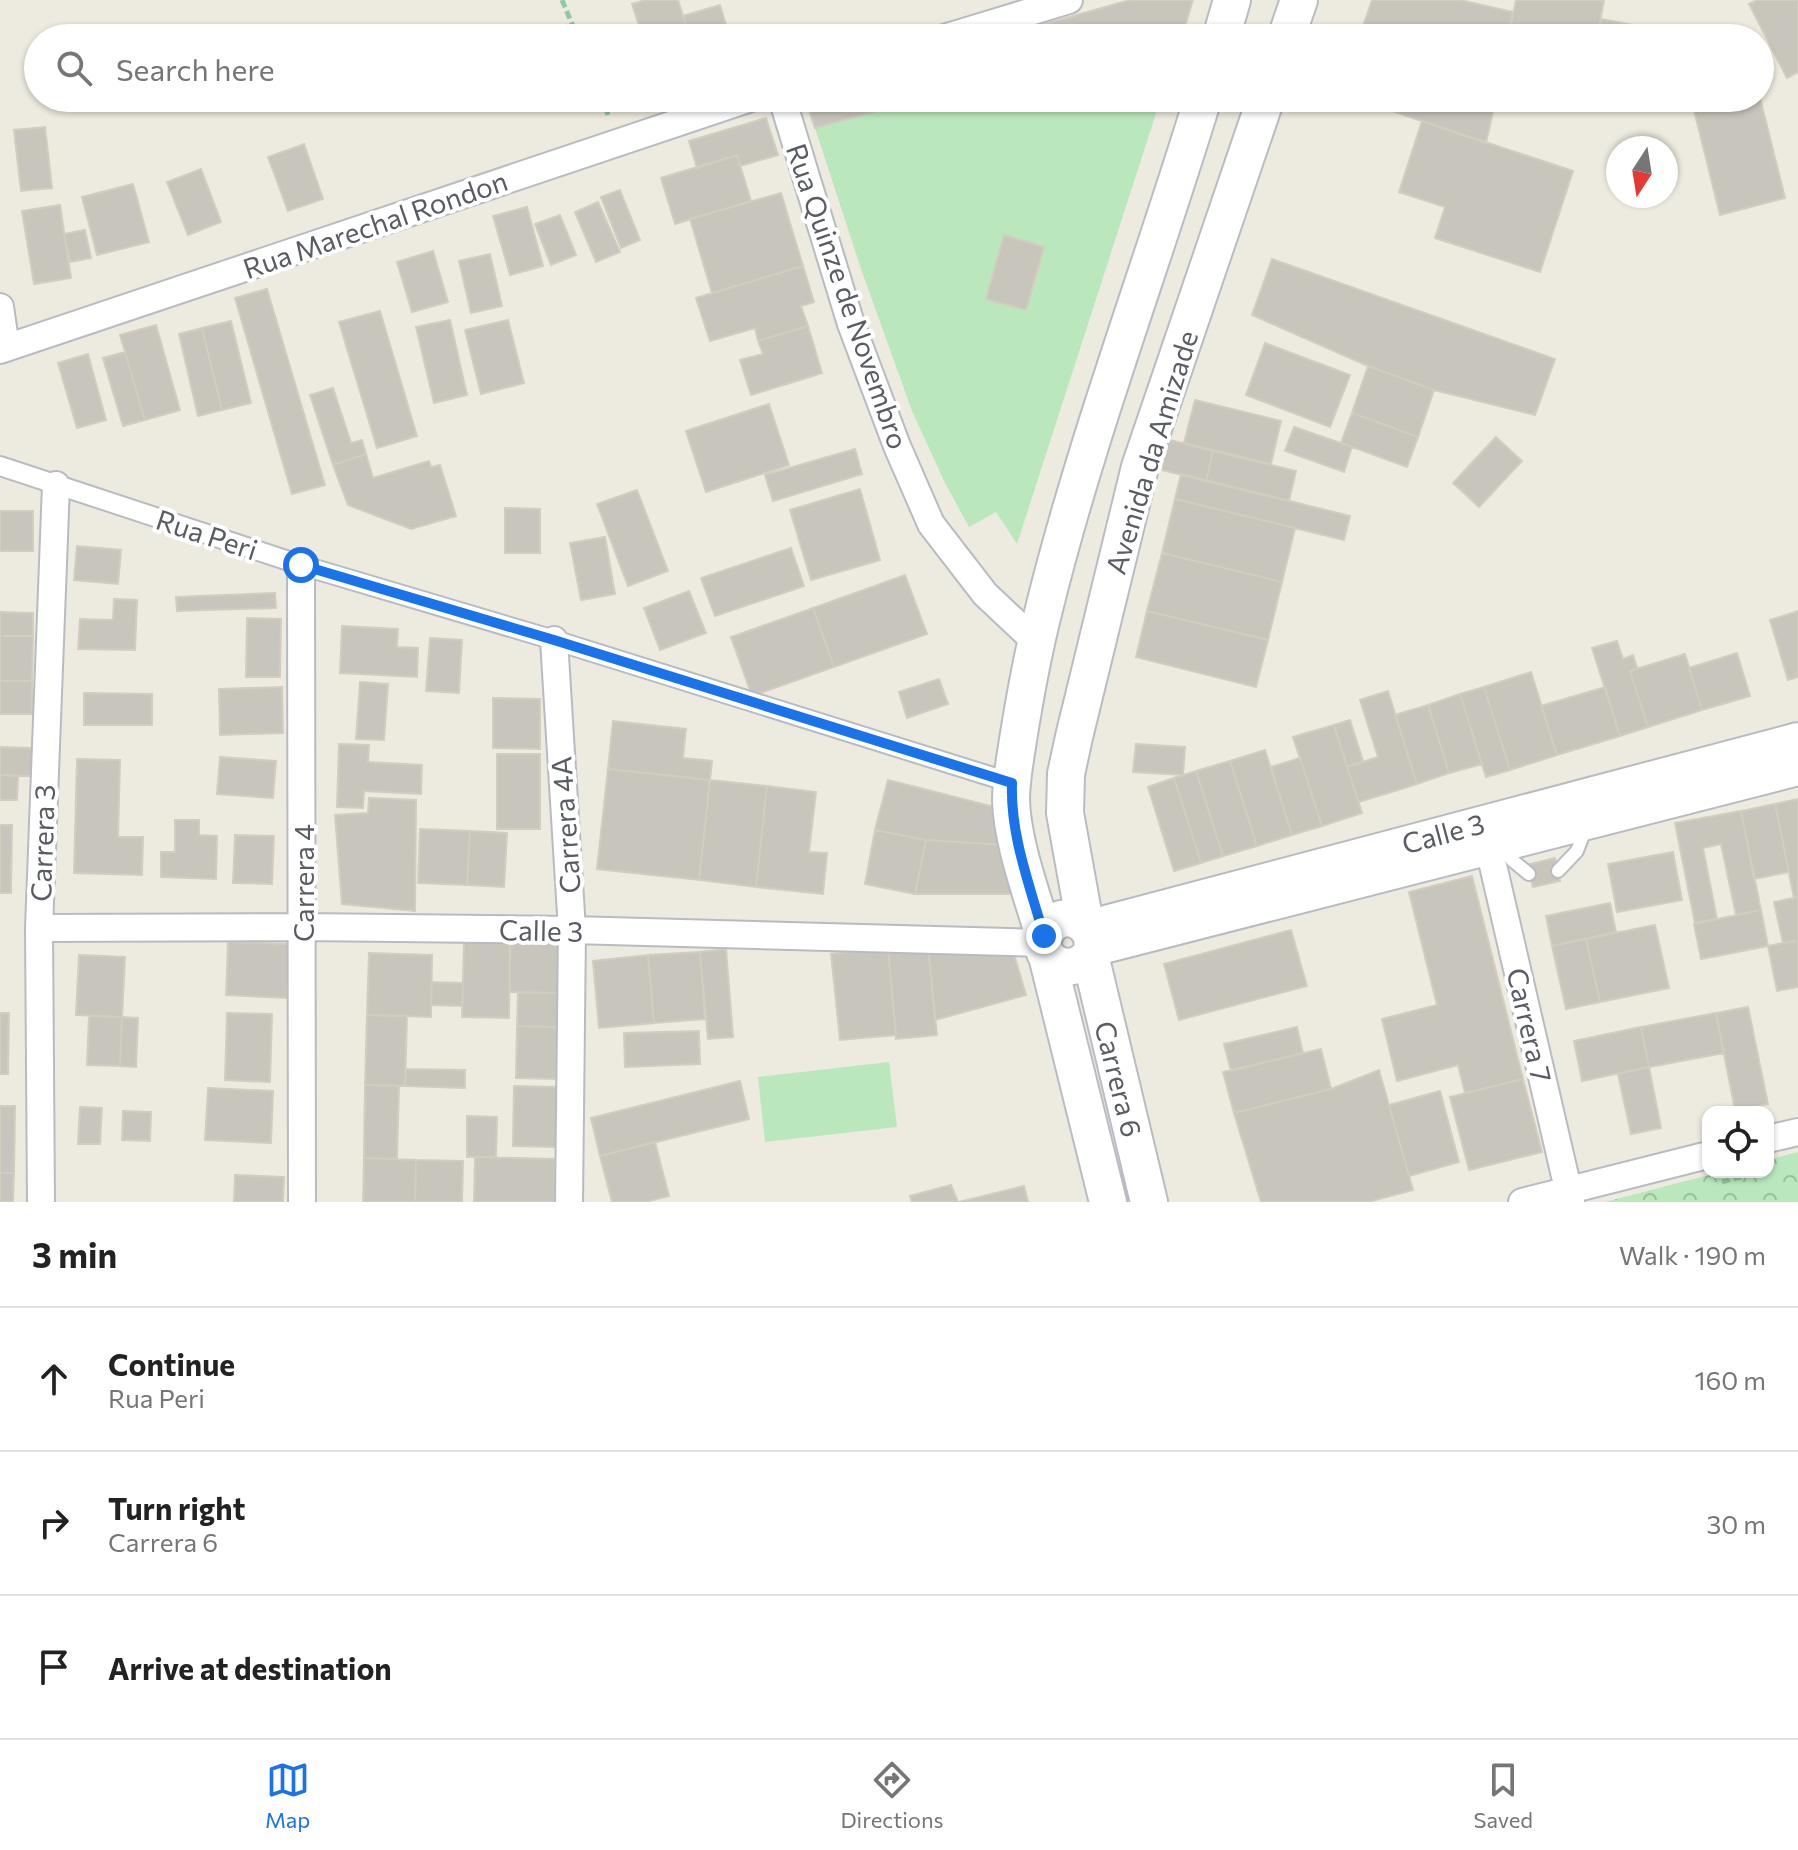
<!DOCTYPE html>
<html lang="en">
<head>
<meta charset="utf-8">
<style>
	:root { --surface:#fff; --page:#f6f6f6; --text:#222; --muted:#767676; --line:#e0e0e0; --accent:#1a73e8 }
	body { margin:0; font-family:Commissioner,sans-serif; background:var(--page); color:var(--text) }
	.controls { position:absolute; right:24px; bottom:24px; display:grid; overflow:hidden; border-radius:16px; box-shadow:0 2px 6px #0004 }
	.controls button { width:72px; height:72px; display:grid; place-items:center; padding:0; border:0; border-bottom:2px solid var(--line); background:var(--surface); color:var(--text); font:40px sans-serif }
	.compass { position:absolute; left:1606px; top:136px; width:72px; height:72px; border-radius:50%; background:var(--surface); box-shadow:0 2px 6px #0004; rotate:192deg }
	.stop { position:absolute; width:24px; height:24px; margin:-18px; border:6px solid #1a73e8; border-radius:50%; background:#fff }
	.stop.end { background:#1a73e8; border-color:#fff; box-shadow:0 2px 8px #0008 }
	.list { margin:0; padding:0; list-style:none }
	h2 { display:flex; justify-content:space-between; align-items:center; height:104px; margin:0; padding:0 32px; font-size:34px }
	h2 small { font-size:26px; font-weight:400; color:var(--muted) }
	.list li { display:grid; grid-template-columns:52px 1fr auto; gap:24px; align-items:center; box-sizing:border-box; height:144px; padding:0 32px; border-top:2px solid var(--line) }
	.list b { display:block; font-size:30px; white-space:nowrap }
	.list p { margin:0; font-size:26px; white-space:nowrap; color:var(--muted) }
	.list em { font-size:26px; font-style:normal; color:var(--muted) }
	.icon { flex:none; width:44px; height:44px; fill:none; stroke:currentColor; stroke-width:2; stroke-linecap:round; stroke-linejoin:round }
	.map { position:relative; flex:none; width:1798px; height:1202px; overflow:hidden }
	.search { position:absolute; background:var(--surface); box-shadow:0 2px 6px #0004; left:24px; right:24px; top:24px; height:88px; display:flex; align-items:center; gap:20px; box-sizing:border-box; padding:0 28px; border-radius:44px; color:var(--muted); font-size:30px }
	.sheet { height:536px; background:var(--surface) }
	nav { display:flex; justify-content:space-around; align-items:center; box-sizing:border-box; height:112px; border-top:2px solid var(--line); background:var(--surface); font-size:22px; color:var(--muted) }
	nav a { display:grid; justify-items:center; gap:4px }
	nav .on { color:var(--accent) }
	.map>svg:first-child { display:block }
	.green { fill:#bae8bc }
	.park { fill:url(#park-crowns) }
	.building { fill:#c8c5bd; stroke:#d2cdbe; stroke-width:2 }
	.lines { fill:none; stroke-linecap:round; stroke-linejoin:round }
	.service-casing { stroke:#b8bbc1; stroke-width:16 }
	.pedestrian-casing { stroke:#b8bbc1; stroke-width:22 }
	.minor-casing { stroke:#b8bbc1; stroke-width:30 }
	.tertiary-casing { stroke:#b8bbc1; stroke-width:36 }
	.secondary-casing { stroke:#b9bcc3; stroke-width:40 }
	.path { stroke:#93c8a4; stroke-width:5; stroke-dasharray:8 4; stroke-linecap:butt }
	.service { stroke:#fff; stroke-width:12 }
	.pedestrian { stroke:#fff; stroke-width:18 }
	.minor { stroke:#fff; stroke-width:26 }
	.tertiary { stroke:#fff; stroke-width:32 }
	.secondary { stroke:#fff; stroke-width:36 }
	.route { stroke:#1a73e8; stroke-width:10 }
	.labels { text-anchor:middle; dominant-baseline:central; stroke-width:8; stroke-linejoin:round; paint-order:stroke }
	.street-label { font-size:28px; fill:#595d63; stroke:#fff }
</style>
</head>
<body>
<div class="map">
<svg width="1798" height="1202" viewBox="0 0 1798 1202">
	<defs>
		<pattern id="park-crowns" width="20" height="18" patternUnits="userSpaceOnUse" patternTransform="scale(2)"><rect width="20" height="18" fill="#bae8bc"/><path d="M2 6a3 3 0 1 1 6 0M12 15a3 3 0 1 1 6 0" fill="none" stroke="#9abf9c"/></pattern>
	</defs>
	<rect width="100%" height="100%" fill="#edebe0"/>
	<!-- green -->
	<path class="green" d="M924,98H1161L1017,544L996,512L969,527L945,483L912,411L861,269L815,128Z
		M889,1062L897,1127L765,1142L758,1077Z"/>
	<!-- park -->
	<path class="park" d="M1798,1152V1202H1605L1720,1172H1768V1160Z"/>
	<!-- building -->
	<path class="building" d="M645,0H678L690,38H643L632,4Z
		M1130,0H1193L1185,26L1141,38H995Z
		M1372,0H1460L1513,12L1508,38H1359Z
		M1516,0H1604L1597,38H1508Z
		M1757,0H1798V72L1787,78L1749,4Z
		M720,5L730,38H690L683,16Z
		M1601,19L1638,26L1636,38H1597Z
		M1725,28L1727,38H1679Z
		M805,98H924L815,128Z
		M1354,98H1496L1486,143Z
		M1691,98H1760L1785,198L1720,215Z
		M766,118L778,155L740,166L737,155L697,168L689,141Z
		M1422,121L1573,171L1540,272L1435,238L1445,207L1399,192Z
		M45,127L52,188L21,191L14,130Z
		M304,144L323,199L288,211L268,157Z
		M737,155L751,201L675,224L661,178Z
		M201,169L221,222L188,235L167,182Z
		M133,184L149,242L97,255L82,197Z
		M620,190L640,240L621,248L601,197Z
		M781,193L803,266L712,293L690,219Z
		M598,202L620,252L596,262L575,212Z
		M60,205L71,278L34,284L22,211Z
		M527,207L543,266L510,275L493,216Z
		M560,215L576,255L551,265L535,224Z
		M85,230L91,258L70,262L64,234Z
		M1004,235L1044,247L1026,310L986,299Z
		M433,251L448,302L412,312L397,262Z
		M490,254L502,306L471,313L459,261Z
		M1272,259L1555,359L1535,415L1434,390L1368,366L1252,315Z
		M803,266L814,302L801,306L808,326L758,341L755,328L710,341L696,298Z
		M267,289L325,485L292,494L235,298Z
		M380,311L417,436L377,448L339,322Z
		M450,320L467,395L434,403L416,327Z
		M508,320L524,383L481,394L465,330Z
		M231,321L251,403L222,410L202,328Z
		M156,325L180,410L145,420L120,335Z
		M808,326L822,373L751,395L740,360L763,354L758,341Z
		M202,328L222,410L198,416L179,334Z
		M1265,343L1350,375L1330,427L1246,395Z
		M125,352L145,420L123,426L103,358Z
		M88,354L106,420L77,428L58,363Z
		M1368,366L1434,390L1418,437L1352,413Z
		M333,388L351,443L362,440L366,454L333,465L310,395Z
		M1195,400L1281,421L1271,464L1184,443Z
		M769,404L789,465L706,492L686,431Z
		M1352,413L1418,437L1407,467L1341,443Z
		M1294,427L1352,447L1344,472L1285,451Z
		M1496,437L1522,461L1479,507L1453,483Z
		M1166,439L1213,451L1206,481L1158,469Z
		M855,449L862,474L773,501L765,475Z
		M1213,451L1296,471L1289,501L1206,481Z
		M366,454L373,478L429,461L431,467L440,465L456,516L411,529L348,505L333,465Z
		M1181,474L1350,516L1344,540L1175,499Z
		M860,489L880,560L811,580L790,510Z
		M637,490L668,571L628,586L597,504Z
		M1175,499L1295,528L1282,582L1162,553Z
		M505,508L540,509V553H505Z
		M0,511H33V551H0Z
		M605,537L615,594L581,600L570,543Z
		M77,546L121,550L118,584L74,580Z
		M791,548L804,586L715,616L701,578Z
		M1162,553L1282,582L1268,640L1147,611Z
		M905,575L927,634L834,667L813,608Z
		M689,591L706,633L660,650L644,608Z
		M275,593L276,608L177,611L176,597Z
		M114,599L137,600L135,650L78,649L80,619L113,620Z
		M813,608L834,667L752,696L731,637Z
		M1147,611L1268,640L1256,687L1136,657Z
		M1798,611V677L1788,680L1770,620Z
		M0,612L33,613V636H0Z
		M247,618L281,619L280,677H246Z
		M342,626L398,629L397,647L418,648L417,677L340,673Z
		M0,636H33L32,681H0Z
		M430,638L462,640L459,693L426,691Z
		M1617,641L1623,659L1633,655L1637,668L1630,671L1648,727L1620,736L1592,648Z
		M1737,653L1750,696L1702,710L1689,668Z
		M1685,654L1702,710L1648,727L1630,671Z
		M1531,672L1557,755L1510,770L1484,687Z
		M939,679L948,704L907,718L899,692Z
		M0,681H32V714H0Z
		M360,682L388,684L384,740L356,739Z
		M282,687L283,733L220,735L219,689Z
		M1484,687L1510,770L1486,777L1460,694Z
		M1605,687L1620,736L1557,755L1541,706Z
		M1388,691L1417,784L1359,802L1347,767L1378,757L1360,700Z
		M84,693L152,694V725H84Z
		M1460,694L1482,764L1449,773L1428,705Z
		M493,698L540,699V749L493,748Z
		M1428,705L1449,773L1417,784L1395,715Z
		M1350,720L1363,761L1347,767L1334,725Z
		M613,721L686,729L683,758L712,761L710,780L608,769Z
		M1334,725L1362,813L1322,826L1293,737Z
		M339,744L369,745L368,762L422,765L421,794L364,791L363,808L337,807Z
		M1136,744L1185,747L1183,775L1133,772Z
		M0,747L33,748L32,776L0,775Z
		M1265,750L1292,835L1257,846L1230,761Z
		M497,754H540V829H497Z
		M220,757L276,761L273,798L217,794Z
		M1300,758L1322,826L1292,835L1271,767Z
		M77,759L120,760L118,837H143L142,875L74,873Z
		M1230,761L1257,846L1223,856L1196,771Z
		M608,769L710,780L699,880L597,869Z
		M1196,771L1223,856L1201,863L1174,778Z
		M0,775L18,776L17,800H0Z
		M1174,778L1201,863L1174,871L1148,787Z
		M710,780L767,786L756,887L699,880Z
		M888,780L999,808L1007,845L926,840L875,830Z
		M767,786L816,792L809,852L827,853L823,894L756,887Z
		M369,798L416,800L415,911L342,904L335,815L368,813Z
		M1798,799V897L1794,898L1775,804Z
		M1775,804L1789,872L1754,879L1741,811Z
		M1741,811L1761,910L1736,915L1721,844L1703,848L1717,919L1695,923L1675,823Z
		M175,820H199V835L217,836L216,879L161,877V852H175Z
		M0,825H12L11,893H0Z
		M420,829L470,831L467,885L418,883Z
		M875,830L926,840L915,894L865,884Z
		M470,831L507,833L504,887L467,885Z
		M235,835L274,836L272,884L233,883Z
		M926,840L1007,845L1018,894H915Z
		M1673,852L1682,900L1617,912L1608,864Z
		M1555,858L1560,881L1533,887L1527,865Z
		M1472,876L1523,1079L1465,1093L1458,1065L1397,1081L1382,1019L1437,1005L1409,892Z
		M1798,897V940L1783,943L1774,902Z
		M1610,903L1616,932L1552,946L1546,916Z
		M1761,910L1768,946L1701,959L1694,924Z
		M1655,925L1669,988L1600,1002L1586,939Z
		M1291,930L1307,986L1179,1020L1164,964Z
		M1586,939L1600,1002L1566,1009L1552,946Z
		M1798,940V987L1777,991L1768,946Z
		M228,942L289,944L287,998L226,995Z
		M464,942L510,943L509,1018L462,1017Z
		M510,943L559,944L558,993L510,992Z
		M928,945L1014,954L1026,995L935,1020Z
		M928,945L937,1035L896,1039L888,948Z
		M888,948L896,1035L840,1040L831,954Z
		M726,949L733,1037L708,1039L700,952Z
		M700,952L705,1019L654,1023L648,955Z
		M369,953L432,955L431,1017L367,1015Z
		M79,955L125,957L122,1017L76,1015Z
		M648,955L654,1023L599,1028L593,961Z
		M432,982L463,983L462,1006L431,1005Z
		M518,993H558L557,1027L517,1026Z
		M1748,1007L1768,1104L1735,1110L1716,1013Z
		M0,1013H9L8,1074H0Z
		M227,1013L272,1014L270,1082L225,1080Z
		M1716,1013L1724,1053L1649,1067L1641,1027Z
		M367,1015L407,1016L405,1086L365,1085Z
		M89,1016L122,1017L120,1066L87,1065Z
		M122,1017L138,1018L136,1067L120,1066Z
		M517,1026L557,1027L556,1079L516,1078Z
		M1297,1027L1303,1053L1231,1071L1224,1044Z
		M1641,1027L1649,1067L1582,1081L1574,1041Z
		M699,1031L700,1064L625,1067L624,1033Z
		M1321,1049L1331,1089L1234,1113L1223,1072Z
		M1649,1067L1661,1128L1631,1134L1618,1074Z
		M406,1069L465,1070V1088L405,1086Z
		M1379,1070L1413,1190L1368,1202H1261L1234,1113L1331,1089Z
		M1523,1079L1542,1152L1469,1170L1450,1097Z
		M740,1081L749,1119L600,1156L591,1118Z
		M365,1085L399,1086L397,1159L364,1158Z
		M514,1086L557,1087L556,1147L513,1146Z
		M208,1088L273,1091L271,1143L205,1140Z
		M1440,1091L1459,1162L1409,1176L1389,1105Z
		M0,1106H15L14,1173H0Z
		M80,1107L102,1108L100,1144H78Z
		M123,1111L151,1112L150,1141L122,1140Z
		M467,1116L497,1117L496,1157H467Z
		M655,1142L669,1196L645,1202H612L600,1156Z
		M475,1157L555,1159L554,1202H474Z
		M364,1158L416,1160L415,1202H363Z
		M416,1160L463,1161L462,1202H415Z
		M0,1173H14L13,1202H0Z
		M235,1175L284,1177L283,1202H234Z
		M951,1185L958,1202H912L910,1196Z
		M1024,1186L1028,1202H959Z"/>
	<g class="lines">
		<!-- service casing -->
		<g class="service-casing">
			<path id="service" d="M1502,848L1512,860L1529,874
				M1558,871L1577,851L1586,827"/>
		</g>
		<!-- pedestrian casing -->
		<g class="pedestrian-casing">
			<path id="pedestrian" d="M0,466L301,565L554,640L1012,783"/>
		</g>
		<!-- minor casing -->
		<g class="minor-casing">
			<path id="minor" d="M944,38L1069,0
				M782,98L851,324L897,446L931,524L985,594L1036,642
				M0,307L6,348
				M0,350L751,98
				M301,565L302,1202
				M554,640L572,930L569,1202
				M1489,848L1571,1202
				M39,928L303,927L572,930L1043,943
				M1768,1139L1798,1132
				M41,1202L39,928L56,485
				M1522,1202L1708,1155"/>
		</g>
		<!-- tertiary casing -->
		<g class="tertiary-casing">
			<path id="tertiary" d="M1087,927L1798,739
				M1092,950L1798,769"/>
		</g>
		<!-- secondary casing -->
		<g class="secondary-casing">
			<path id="secondary" d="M1221,38L1232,0
				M1286,38L1299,0
				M1085,924L1065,813L1066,774L1074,737L1140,467L1266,98
				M1044,936C1032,895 1012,842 1011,800C1011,780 1015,760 1018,740C1025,696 1033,652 1044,609C1087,435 1151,269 1203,98
				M1090,955C1069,982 1030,957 1047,930C1064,903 1103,927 1090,955L1149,1202
				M1047,956L1108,1202"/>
		</g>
		<!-- path -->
		<path class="path" d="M562,0L578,38
			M602,98L608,115
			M1722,1182L1759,1172"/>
		<!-- service -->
		<use href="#service" class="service"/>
		<!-- pedestrian -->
		<use href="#pedestrian" class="pedestrian"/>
		<!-- minor -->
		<use href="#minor" class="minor"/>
		<!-- tertiary -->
		<use href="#tertiary" class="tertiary"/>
		<!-- secondary -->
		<use href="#secondary" class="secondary"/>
	</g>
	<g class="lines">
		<!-- route -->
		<path class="route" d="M301,565L554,640L1012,783C1010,835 1030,886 1044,936"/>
	</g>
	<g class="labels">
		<!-- street labels -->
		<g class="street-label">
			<text transform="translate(375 224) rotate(-19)">Rua Marechal Rondon</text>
			<text transform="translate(848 296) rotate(71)">Rua Quinze de Novembro</text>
			<text transform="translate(1151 452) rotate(-73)">Avenida da Amizade</text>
			<text transform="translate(207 534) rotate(18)">Rua Peri</text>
			<text transform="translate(565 825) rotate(-94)">Carrera 4A</text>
			<text transform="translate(1443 833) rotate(-15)">Calle 3</text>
			<text transform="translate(42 843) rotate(-88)">Carrera 3</text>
			<text transform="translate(303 883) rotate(-90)">Carrera 4</text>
			<text transform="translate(541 930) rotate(1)">Calle 3</text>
			<text transform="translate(1530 1025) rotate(77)">Carrera 7</text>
			<text transform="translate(1119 1079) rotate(76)">Carrera 6</text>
		</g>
	</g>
</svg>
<div class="controls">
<button><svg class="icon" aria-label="locate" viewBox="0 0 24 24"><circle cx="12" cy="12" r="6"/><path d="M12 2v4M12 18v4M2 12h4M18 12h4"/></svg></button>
</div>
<svg class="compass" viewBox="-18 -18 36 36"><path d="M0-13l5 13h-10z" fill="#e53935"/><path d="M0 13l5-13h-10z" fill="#767676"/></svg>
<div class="stop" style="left:301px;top:565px"></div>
<div class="stop end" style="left:1044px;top:936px"></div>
<div class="search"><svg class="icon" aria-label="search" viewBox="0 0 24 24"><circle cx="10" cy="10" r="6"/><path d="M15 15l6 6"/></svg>Search here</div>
</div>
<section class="sheet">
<h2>3 min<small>Walk · 190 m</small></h2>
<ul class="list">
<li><svg class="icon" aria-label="ahead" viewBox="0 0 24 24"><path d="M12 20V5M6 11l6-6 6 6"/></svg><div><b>Continue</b><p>Rua Peri</p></div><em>160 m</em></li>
<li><svg class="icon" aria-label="right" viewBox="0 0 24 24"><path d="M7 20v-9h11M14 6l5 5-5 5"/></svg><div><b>Turn right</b><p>Carrera 6</p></div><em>30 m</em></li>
<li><svg class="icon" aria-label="arrive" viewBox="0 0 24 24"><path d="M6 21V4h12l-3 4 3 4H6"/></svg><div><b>Arrive at destination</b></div></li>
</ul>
</section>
<nav>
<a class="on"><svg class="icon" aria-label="map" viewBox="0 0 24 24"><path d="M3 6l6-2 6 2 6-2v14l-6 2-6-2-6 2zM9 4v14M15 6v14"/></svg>Map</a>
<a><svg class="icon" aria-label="directions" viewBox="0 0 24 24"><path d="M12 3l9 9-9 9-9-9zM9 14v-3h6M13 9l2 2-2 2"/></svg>Directions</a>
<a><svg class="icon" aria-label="saved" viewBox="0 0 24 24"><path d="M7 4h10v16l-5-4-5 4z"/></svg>Saved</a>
</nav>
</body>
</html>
